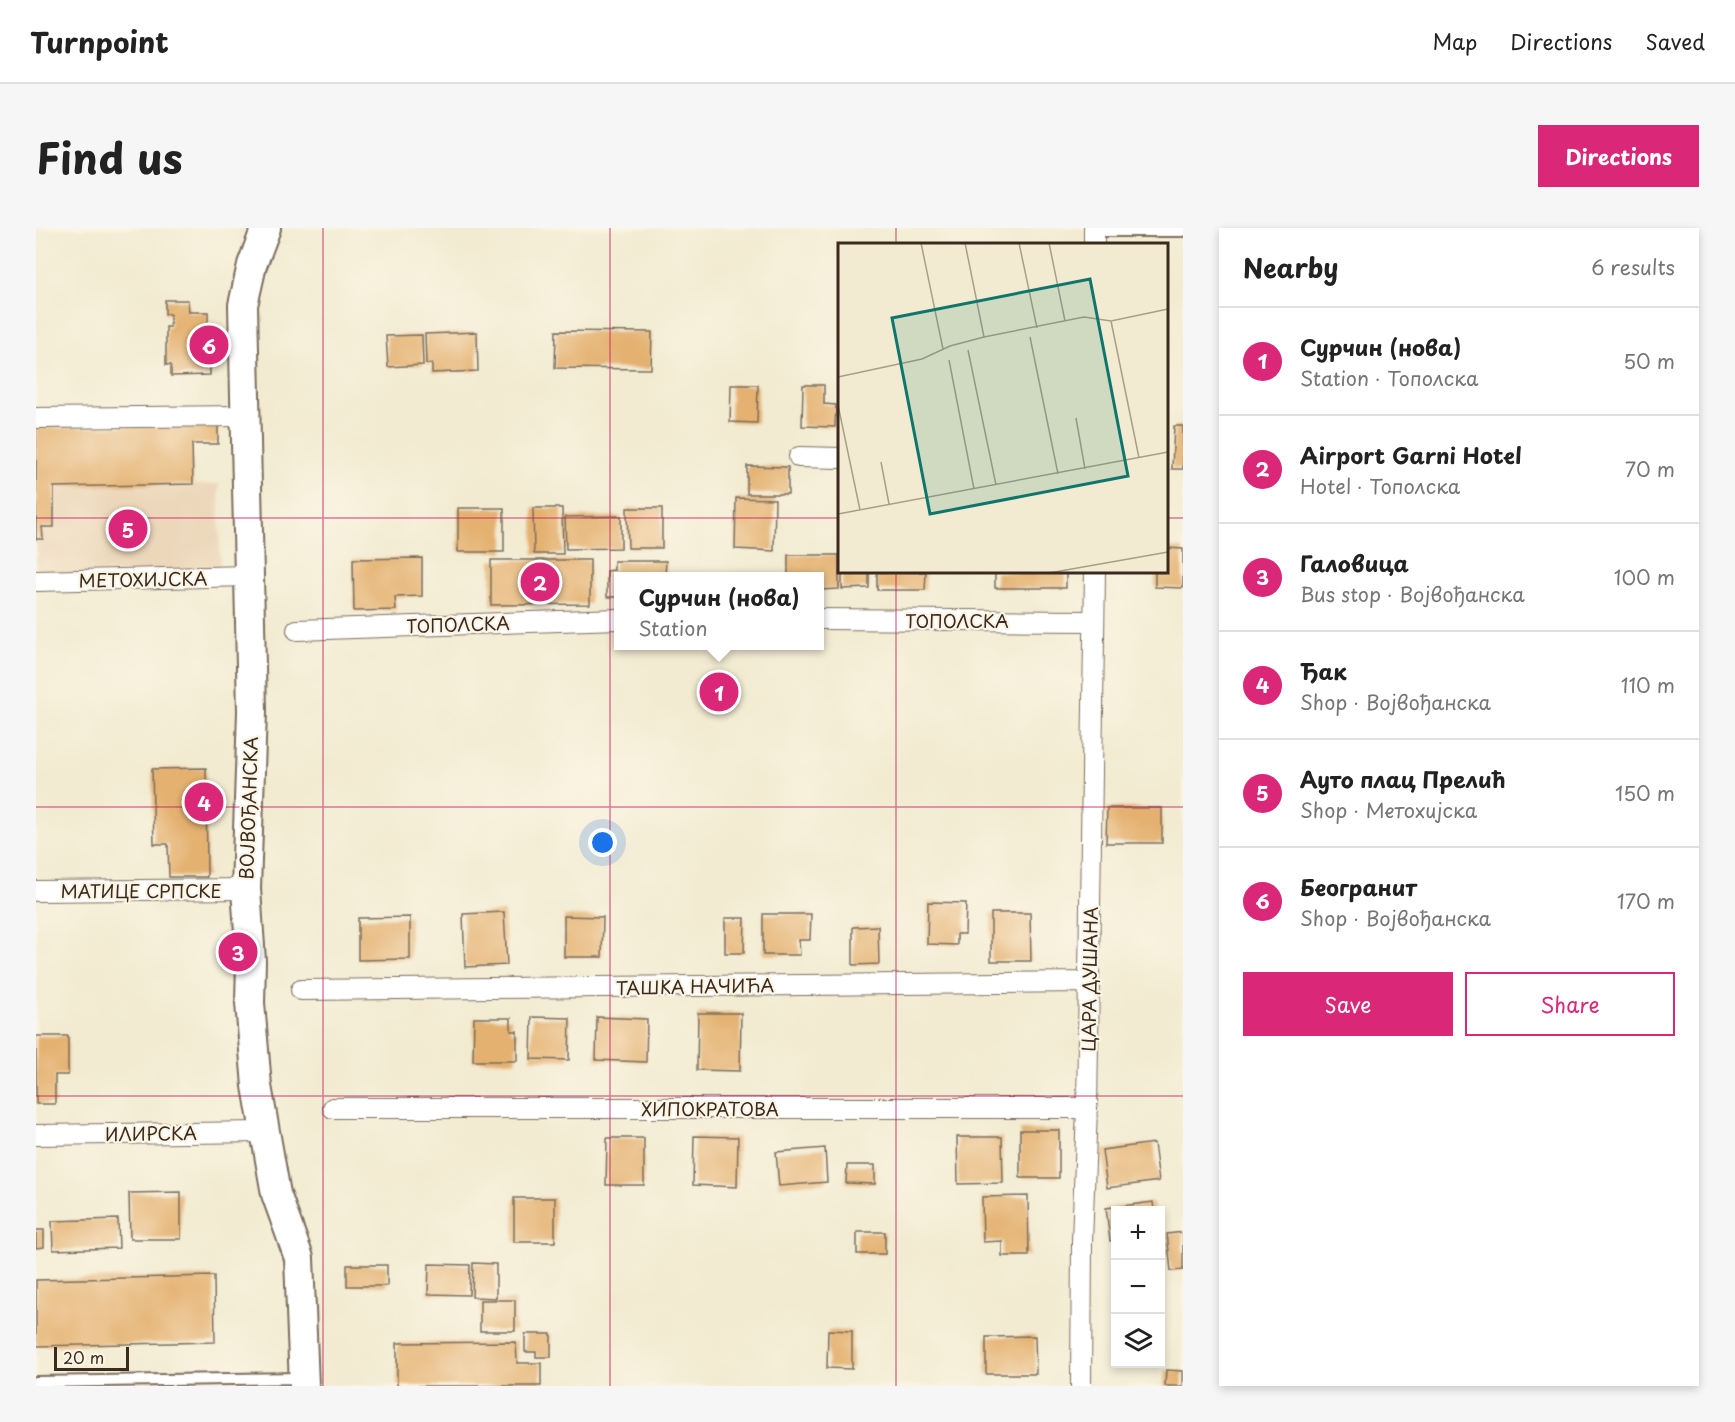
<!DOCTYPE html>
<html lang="en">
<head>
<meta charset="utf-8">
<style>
	:root { --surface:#fff; --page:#f6f6f6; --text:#222; --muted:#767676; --line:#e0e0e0; --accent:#db2777 }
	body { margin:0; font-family:"Playpen Sans",sans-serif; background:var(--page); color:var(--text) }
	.controls { position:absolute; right:18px; bottom:18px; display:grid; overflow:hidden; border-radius:0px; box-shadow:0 3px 9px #0003 }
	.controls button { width:54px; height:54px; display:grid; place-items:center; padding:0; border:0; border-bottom:2px solid var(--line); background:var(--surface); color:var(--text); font:30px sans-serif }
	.scale { position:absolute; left:18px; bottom:15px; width:75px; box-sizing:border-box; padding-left:6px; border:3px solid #3b2a1e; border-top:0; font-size:16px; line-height:21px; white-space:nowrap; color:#3b2a1e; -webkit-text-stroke:4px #fcf5e5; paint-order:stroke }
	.you { position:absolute; left:567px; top:615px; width:21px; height:21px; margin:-15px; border:4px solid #fff; border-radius:50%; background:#1a73e8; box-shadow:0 0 0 9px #1a73e833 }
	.badge { display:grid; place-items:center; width:39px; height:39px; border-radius:50%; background:var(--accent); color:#fff; font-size:20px; font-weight:700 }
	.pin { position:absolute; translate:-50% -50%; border:3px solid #fff; box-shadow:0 2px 6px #0006 }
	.popup { position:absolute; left:578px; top:344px; width:210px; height:78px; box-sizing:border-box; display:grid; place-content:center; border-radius:0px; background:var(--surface); filter:drop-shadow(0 2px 4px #0005); font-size:20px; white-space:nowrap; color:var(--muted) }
	.popup b { font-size:22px; color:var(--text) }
	.popup::after { content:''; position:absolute; left:50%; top:100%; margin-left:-12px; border:12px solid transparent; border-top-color:var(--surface) }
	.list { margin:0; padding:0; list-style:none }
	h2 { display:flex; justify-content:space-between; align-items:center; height:78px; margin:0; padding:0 24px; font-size:26px }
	h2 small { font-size:20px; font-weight:400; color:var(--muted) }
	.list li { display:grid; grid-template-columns:39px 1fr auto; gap:18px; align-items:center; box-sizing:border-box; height:108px; padding:0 24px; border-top:2px solid var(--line) }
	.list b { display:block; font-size:22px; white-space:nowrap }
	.list p { margin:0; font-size:20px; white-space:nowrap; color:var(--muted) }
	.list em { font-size:20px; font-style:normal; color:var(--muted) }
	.actions { display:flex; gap:12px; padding:18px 24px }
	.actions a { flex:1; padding:14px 0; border:2px solid var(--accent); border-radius:0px; text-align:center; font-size:21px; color:var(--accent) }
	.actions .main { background:var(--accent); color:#fff }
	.icon { flex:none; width:33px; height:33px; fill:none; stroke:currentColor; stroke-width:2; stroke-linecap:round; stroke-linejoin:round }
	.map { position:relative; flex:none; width:1147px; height:1158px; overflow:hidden; border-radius:0px }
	header { display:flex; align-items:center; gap:36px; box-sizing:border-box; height:84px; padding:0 30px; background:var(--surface); border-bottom:2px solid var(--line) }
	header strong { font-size:28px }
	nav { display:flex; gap:33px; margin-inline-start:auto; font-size:21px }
	.intro { display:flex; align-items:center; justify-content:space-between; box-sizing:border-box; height:144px; padding:0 36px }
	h1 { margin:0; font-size:42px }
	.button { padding:15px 27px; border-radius:0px; background:var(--accent); color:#fff; font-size:21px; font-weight:700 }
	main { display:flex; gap:36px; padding:0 36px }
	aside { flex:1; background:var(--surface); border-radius:0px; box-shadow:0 3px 9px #0003 }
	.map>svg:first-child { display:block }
	.built { fill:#ecd7ba }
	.building { fill:#e4b170 }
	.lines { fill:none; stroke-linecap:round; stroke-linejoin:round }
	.service-casing { stroke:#7b6e5d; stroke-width:14 }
	.minor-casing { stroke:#7b6e5d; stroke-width:22 }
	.secondary-casing { stroke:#7b6e5d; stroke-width:32 }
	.service { stroke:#fff; stroke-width:10 }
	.minor { stroke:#fff; stroke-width:20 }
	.secondary { stroke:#fff; stroke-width:28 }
	.grid { fill:none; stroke:#c2185b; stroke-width:1.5; stroke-opacity:0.55 }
	.labels { text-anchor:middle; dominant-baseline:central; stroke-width:4.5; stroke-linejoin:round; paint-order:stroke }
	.street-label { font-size:18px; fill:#3b2a1e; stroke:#fcf5e5 }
	.inset-road { fill:none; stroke:#a99e89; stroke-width:1.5 }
	.view { fill:#0f766e; fill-opacity:0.15; stroke:#0f766e; stroke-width:3 }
	.inset-edge { fill:none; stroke:#3b2a1e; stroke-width:3 }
</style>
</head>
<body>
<header>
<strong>Turnpoint</strong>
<nav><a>Map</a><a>Directions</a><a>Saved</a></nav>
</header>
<div class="intro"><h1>Find us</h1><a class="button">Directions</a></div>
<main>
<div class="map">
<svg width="1147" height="1158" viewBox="0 0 1147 1158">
	<rect width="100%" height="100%" fill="#fcf5e5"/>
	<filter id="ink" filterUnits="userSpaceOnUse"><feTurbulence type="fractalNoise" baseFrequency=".0167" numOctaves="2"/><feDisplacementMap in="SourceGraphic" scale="12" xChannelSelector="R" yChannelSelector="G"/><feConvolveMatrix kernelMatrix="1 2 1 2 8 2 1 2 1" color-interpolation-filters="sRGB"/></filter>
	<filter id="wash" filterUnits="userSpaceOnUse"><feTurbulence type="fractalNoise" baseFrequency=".008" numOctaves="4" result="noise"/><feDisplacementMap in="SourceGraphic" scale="24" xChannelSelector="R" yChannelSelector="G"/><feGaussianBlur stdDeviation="1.35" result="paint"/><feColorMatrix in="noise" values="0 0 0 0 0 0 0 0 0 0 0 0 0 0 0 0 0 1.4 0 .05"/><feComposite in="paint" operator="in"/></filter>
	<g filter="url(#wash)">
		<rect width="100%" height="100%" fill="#f2ebd1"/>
		<!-- built -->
		<path class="built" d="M183,256L184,342L0,347V259Z"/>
		<g id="blocks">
			<!-- building -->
			<path class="building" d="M129,72H152L153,84H172V101H177L178,130L174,129V147L135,148V137H130V99H134V86H129Z
				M520,103L616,104L615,141L519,140Z
				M441,104L442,143L396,145V136H390L389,106Z
				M386,107L387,137L352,139L350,108Z
				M695,157H722L721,195L694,194Z
				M767,157H788V176L800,177L799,199L766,198Z
				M182,196V216H156L157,256L18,259V299H6L7,311H0V200Z
				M1138,198H1147V241H1136Z
				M711,238L752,239V266H711Z
				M700,270L739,271L738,323L699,321Z
				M422,280H468V324H422Z
				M497,280H526L527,326H498Z
				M591,280H626V320H592Z
				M585,288V320L530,321L529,289Z
				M1130,320L1147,321V360L1119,359V344H1130Z
				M752,327H803V361L783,362V348H752Z
				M386,330V368L359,369L360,382L318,383L317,331Z
				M455,332H554V376L455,377Z
				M578,333H630L629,348H582V369H571V343L578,342Z
				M806,344H833V360L806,361Z
				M841,344H890L889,362H841Z
				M959,344H1030V360H959Z
				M170,540L171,649H133L132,616H118L116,541Z
				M1071,580H1126V615H1070Z
				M892,674L930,675L929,706H921V717L891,716Z
				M468,684L471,737L429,739L427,686Z
				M955,685H994L995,733H955Z
				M727,686H775L774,712H763L764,727H727Z
				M528,688L567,689L566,729H528Z
				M374,689V731L322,732V690Z
				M689,690H709L708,725H689Z
				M842,698L843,736L817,737V699Z
				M662,785H705L704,843L661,842Z
				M496,789L534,790L533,832L495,831Z
				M561,789L611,791L610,834L560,832Z
				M438,790H475V803H481V833H437Z
				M0,808H32V847H19V876H0Z
				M984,902H1023V950H984Z
				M658,908L702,909L701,959L657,957Z
				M921,909H966L967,955L922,956Z
				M571,910H608V957H570Z
				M1118,915L1123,953L1071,960L1066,922Z
				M789,920L791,954L743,958L740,924Z
				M811,937H839V956L810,955Z
				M145,964V1011H94L93,965Z
				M992,968L993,1028H966V1013L947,1014L946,969Z
				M478,970H519V1014H478Z
				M1117,974L1118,982H1080V1012L1074,1013L1070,980Z
				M82,991L83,1020L17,1022L16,993Z
				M0,1002H8V1019L0,1020Z
				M821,1004H849V1026H821Z
				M1147,1004V1042L1135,1043L1131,1006Z
				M437,1035L460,1036V1070L436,1069Z
				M393,1036L434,1037L433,1067L392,1066Z
				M311,1037H351V1058H311Z
				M178,1048L179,1114L0,1118V1052Z
				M444,1072H479V1103H444Z
				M792,1102L816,1103V1141L791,1140Z
				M489,1106H515V1129H500V1124H489Z
				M999,1108L1000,1146H950V1109Z
				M480,1114L481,1135H505V1158H361V1115Z
				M1130,1142L1147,1143V1158H1129Z"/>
		</g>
	</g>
	<g filter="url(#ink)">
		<use href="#blocks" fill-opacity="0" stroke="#7b6e5d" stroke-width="1.5"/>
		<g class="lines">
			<!-- service casing -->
			<g class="service-casing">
				<path id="service" d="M1058,3H1147
					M0,1154L267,1150"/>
			</g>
			<!-- minor casing -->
			<g class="minor-casing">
				<path id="minor" d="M1058,0V16
					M0,190L208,188
					M763,229L804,230
					M0,353L213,348
					M783,391L1058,393
					M261,402L582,391
					M0,663L210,661
					M265,762L1053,754
					M297,880H1051
					M0,907L230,904
					M1045,1158L1046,1014L1051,880L1059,344"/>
			</g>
			<!-- secondary casing -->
			<g class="secondary-casing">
				<path id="secondary" d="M230,0L216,37L207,77L216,484L210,661L215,733L214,775L221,858L240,966L263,1030L268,1158"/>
			</g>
			<!-- service -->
			<use href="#service" class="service"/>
			<!-- minor -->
			<use href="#minor" class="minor"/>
			<!-- secondary -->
			<use href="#secondary" class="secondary"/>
		</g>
	</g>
	<!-- grid -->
	<path class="grid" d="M287,0V1158M574,0V1158M860,0V16M0,290H804M1130,290H1147M860,344V1158M0,579H1147M0,868H1147"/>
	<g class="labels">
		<!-- street labels -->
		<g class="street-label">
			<text transform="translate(107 351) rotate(-1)">МЕТОХИЈСКА</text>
			<text x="921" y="392">ТОПОЛСКА</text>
			<text transform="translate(422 396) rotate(-2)">ТОПОЛСКА</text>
			<text transform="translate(212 580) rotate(-88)">ВОЈВОЂАНСКА</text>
			<text x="105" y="662">МАТИЦЕ СРПСКЕ</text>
			<text transform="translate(1053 751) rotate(-89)">ЦАРА ДУШАНА</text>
			<text transform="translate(659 758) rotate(-1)">ТАШКА НАЧИЋА</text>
			<text x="674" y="880">ХИПОКРАТОВА</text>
			<text transform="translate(115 905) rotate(-1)">ИЛИРСКА</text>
		</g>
	</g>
	<!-- overview -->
	<g transform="translate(802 15)">
		<rect width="330" height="330" fill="#f2ebd1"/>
		<path class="inset-road" d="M83,0L105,106M127,0L146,94M181,0L199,85M211,0L227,78M273,78L301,215M192,94L220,231M130,107L158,242M111,117L136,246M0,134L84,116L112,103L146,94L246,74L273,78L330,66M0,162L22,267M238,175L247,226M43,219L51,261M0,271L330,209M211,330L330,309"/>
		<path class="view" d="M252,36L290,233L92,271L54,75Z"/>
		<rect width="330" height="330" class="inset-edge"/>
	</g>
</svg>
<div class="controls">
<button>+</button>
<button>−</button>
<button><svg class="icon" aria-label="layers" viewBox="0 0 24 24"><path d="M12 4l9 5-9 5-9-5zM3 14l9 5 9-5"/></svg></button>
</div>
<div class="scale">20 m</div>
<div class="you"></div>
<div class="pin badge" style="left:683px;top:464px">1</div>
<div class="popup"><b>Сурчин (нова)</b>Station</div>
<div class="pin badge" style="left:504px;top:354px">2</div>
<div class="pin badge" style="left:202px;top:724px">3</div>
<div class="pin badge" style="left:168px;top:574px">4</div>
<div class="pin badge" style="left:92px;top:301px">5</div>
<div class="pin badge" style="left:173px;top:117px">6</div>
</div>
<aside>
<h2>Nearby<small>6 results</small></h2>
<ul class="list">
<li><span class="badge">1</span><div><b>Сурчин (нова)</b><p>Station · Тополска</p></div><em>50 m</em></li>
<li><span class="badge">2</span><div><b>Airport Garni Hotel</b><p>Hotel · Тополска</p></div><em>70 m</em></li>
<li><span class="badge">3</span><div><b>Галовица</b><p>Bus stop · Војвођанска</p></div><em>100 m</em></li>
<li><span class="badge">4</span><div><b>Ђак</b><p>Shop · Војвођанска</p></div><em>110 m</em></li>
<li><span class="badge">5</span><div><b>Ауто плац Прелић</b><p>Shop · Метохијска</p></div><em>150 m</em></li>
<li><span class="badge">6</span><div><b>Београнит</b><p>Shop · Војвођанска</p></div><em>170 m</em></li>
</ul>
<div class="actions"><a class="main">Save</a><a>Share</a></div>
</aside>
</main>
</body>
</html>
